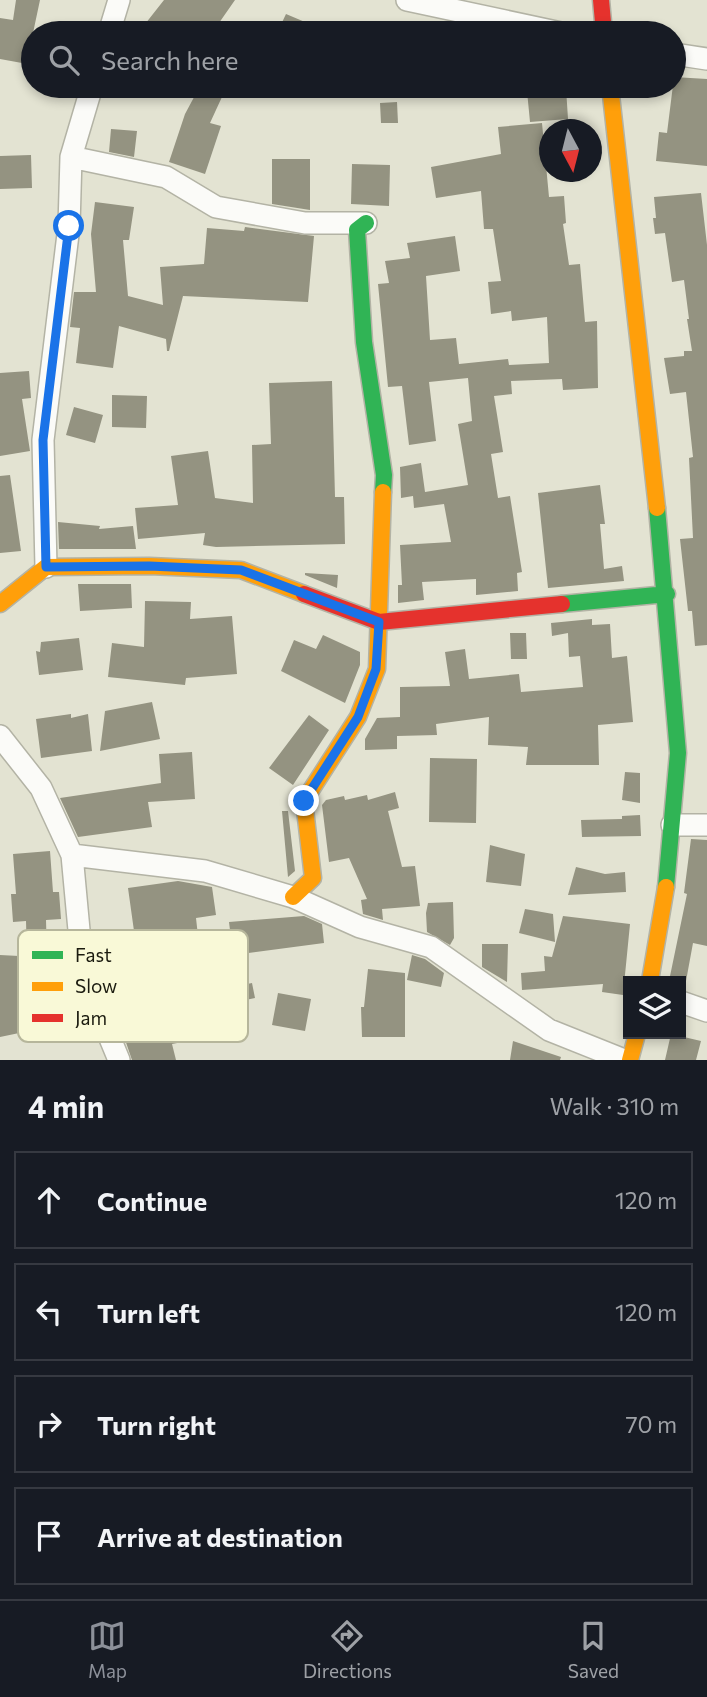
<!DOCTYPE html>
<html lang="en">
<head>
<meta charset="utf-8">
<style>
	:root { --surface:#171b24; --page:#20242c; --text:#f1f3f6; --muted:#9ea1a6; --line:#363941; --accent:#8c9099 }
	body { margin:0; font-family:Commissioner,sans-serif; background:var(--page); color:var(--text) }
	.controls { position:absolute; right:21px; bottom:21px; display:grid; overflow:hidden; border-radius:0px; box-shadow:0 4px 10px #0003 }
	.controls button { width:63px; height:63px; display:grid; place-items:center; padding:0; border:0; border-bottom:2px solid var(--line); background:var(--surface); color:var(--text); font:35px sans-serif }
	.compass { position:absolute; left:539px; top:119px; width:63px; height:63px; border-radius:50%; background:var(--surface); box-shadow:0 4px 10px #0003; rotate:173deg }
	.stop { position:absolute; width:21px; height:21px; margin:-16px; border:5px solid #1a73e8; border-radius:50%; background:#fff }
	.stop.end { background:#1a73e8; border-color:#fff; box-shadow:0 2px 7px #0008 }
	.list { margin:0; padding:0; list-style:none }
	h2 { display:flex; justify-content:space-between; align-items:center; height:91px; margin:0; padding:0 28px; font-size:30px }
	h2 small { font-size:23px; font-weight:400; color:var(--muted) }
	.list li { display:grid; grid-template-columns:46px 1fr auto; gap:21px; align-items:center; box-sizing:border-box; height:98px; margin:0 14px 14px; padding:0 14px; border:2px solid var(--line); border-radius:0px }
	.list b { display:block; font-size:26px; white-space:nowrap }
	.list em { font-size:23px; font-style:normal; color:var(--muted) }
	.icon { flex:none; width:38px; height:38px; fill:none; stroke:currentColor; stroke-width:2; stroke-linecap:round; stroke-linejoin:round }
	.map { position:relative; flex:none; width:707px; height:1060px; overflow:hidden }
	.search { position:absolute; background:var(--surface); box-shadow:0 4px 10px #0003; left:21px; right:21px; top:21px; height:77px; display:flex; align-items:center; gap:18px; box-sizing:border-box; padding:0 24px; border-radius:38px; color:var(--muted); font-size:26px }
	.sheet { height:539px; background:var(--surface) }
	nav { display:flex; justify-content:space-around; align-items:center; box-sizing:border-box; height:98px; border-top:2px solid var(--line); background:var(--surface); font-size:19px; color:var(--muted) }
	nav a { display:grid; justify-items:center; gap:4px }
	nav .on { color:var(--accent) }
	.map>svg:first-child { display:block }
	.building { fill:#949381 }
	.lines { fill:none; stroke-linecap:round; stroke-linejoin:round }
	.street-casing { stroke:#b3b3a5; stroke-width:24 }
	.fast-casing { stroke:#b3b3a5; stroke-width:19 }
	.slow-casing { stroke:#b3b3a5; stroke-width:19 }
	.jam-casing { stroke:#b3b3a5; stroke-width:19 }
	.street { stroke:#fbfbf8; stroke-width:21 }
	.fast { stroke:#30b455; stroke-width:16 }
	.slow { stroke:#ff9f0a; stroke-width:16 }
	.jam { stroke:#e5322d; stroke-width:16 }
	.route { stroke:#1a73e8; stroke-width:9 }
	.key { fill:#f9f9d7; stroke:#b6b69b; stroke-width:2 }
	.key-label { font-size:19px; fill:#1b1b0f }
</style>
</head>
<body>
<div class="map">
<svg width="707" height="1060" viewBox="0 0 707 1060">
	<rect width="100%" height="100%" fill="#e3e3d2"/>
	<!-- building -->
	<path class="building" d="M16,0H40L33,33V65L0,59V18L13,20Z
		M164,0H235L212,33H138Z
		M286,14L331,33H277Z
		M674,77L707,79V166L656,161L659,132L667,133Z
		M200,86H227L210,123L221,126L205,174L169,162L185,114Z
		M566,88L568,119L530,122L527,91Z
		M397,102L398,123H381L380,103Z
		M542,123L549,197L564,196L566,223L563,224L569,265L580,264L585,322L597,321L598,388L563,390L562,379L511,381L512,394L494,396L503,452L491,454L498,498L510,496L522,572L517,573L518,591L476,595V579L422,582L424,600L398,603V585H402L400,545L451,542L444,504L414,508L413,496L401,498L400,467L421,463L425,492L468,485L458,424L472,421L468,378L429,382L436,441L409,445L402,386L388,387L378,284L389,283L385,261L410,258L407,243L455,236L460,271L426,276L430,340L456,338L459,364L508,359L509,365L549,363L547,317L512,321L511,311L491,314L488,282L501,281L493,229H484L481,191L436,198L431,167L501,154L498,127Z
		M111,129L137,131L134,157L109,152Z
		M31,155L32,188L0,189V156Z
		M272,159H310V210L272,204Z
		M352,164L390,165L389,206L351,204Z
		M701,193L707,245V645L695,646L692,611H688L680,539L693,538L689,458L693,457L686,392L670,394L664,358L684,356V351H692L687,319H689L684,280L672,282L665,233L655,234L653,218H656L654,197Z
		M95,202L134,207L129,240H123L128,296L163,305L160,267L204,264L207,228L244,231L245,227L314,236L308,302L183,296L169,351H167L166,339L119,326L113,368L76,363L80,328L70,327L74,292H96L91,234Z
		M29,371L31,398L22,399L30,451L0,456V373Z
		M332,381L335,497H344L345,544L216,547L203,545L205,533L138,539L135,508L178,505L171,456L208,451L215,498L253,503L252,445L271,444L269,383Z
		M112,395L147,396L146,428L112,427Z
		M74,407L103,415L95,443L66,435Z
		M10,475L21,551L0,553V476Z
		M600,485L605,524H600L604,569L622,566L624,581L548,588L538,493Z
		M58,522L100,526L99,529L133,526L136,549H59Z
		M305,573L338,575L337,588L305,575Z
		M78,584H131L132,608L80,611Z
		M145,601L191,602L190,619L232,616L237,674L186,678L185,685L108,677L112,643L144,647Z
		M592,619V625L610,624L612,658L627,656L633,722L598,725L599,765H526L528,747L488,745L489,717L436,724L437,735L397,736V749L365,750V739L377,718L400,717V687L450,686L445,652L465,649L469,679L519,674L521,692L583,687L580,656L569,657L568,633L552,636L551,623Z
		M510,633H526L527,659H511Z
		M323,635L360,652V665L345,703L281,671L294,640L316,649Z
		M79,638L83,670L39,675L36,651L40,652L41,642Z
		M152,702L160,739L100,751L105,711Z
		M71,714V718L88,714L92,751L41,758L36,719Z
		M309,715L329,730L293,785L269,768Z
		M192,752L195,799L148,802L152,827L78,837L60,798L161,783L159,754Z
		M430,758L477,759L476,823L429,822Z
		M625,772L640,773V803L622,800Z
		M395,792L399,808L388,811L402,867L415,866L420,906L382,909L383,920L363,914L361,900L367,899L349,858L329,862L322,805L326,800L344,796L345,800L367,795L368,800Z
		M282,811H288L295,871L288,877Z
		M640,815L641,836L582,837L581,820L622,819V816Z
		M691,839L707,840V946L693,943L686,981H669L687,894L684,893Z
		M490,845L525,854L521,886L486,882Z
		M50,851L53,892H59L61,919L46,920L47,957L27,958L26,921L13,922L11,894H16L13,854Z
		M576,867L605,874L625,872L626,892L568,895Z
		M178,881L212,887L216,915L196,918L200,954L166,958L182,1017L197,1014L203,1038L172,1044L176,1060H132L116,1013L103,988L136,979L134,964L140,962L139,955H133L129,932L134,931L128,888Z
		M453,902L454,938L450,945L427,932L426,913L428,903Z
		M525,909L553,914L555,942L519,933Z
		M304,916L322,924L324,943L233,955L229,922Z
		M563,916L630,924L623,995L602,992L603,984L522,990L521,973L545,971L544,956L552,957Z
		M482,944H508L507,982L482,967Z
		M0,955L19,956L17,992L58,982L65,1012L22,1023L24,1032L0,1037Z
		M412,955L425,959L444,973L441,987L407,980Z
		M368,969L405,973V1037H362L361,1007H364Z
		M252,983L255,998L222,1005L219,990Z
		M278,993L311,999L305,1031L272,1025Z
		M671,1034L701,1041L696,1060H665Z
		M513,1041L561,1057L560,1060H510Z"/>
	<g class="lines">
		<!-- street casing -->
		<g class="street-casing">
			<path id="street" d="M407,0L561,33
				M109,33L119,0
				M674,54L707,59
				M71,157L166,177L216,207L305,223H366
				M46,567L43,440L69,226L71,157L92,86
				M0,736L41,788L72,855L83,973L119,1060
				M672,825H707
				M72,855L205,871L293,897L360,927L431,947L549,1030L624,1060
				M681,1002L707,1011"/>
		</g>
		<!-- fast casing -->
		<g class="fast-casing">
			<path id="fast" d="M366,223L357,230L364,342L384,475L383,492
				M657,508L678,753L666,887
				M562,604L667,594"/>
		</g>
		<!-- slow casing -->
		<g class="slow-casing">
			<path id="slow" d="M610,86L657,508
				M0,604L46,567L149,566L241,570L304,594
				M293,897L313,878L304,801L358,717L377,669L383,492
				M650,981L666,887
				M630,1060L637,1034"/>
		</g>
		<!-- jam casing -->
		<g class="jam-casing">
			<path id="jam" d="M601,0L604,33
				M304,594L379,622L562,604"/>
		</g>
		<!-- street -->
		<use href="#street" class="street"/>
		<!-- fast -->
		<use href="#fast" class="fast"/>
		<!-- slow -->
		<use href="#slow" class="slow"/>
		<!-- jam -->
		<use href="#jam" class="jam"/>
	</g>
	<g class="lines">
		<!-- route -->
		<path class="route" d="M69,226L43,440L46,567L149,566L241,570L379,622L376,669L358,717L304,801"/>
	</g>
	<!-- legend -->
	<rect x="18" y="930" width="230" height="112" rx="10" class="key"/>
	<rect x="32" y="951" width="31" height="8" fill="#30b455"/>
	<rect x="32" y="982" width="31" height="9" fill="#ff9f0a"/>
	<rect x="32" y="1014" width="31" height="8" fill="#e5322d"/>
	<g class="key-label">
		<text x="75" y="962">Fast</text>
		<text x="75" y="993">Slow</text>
		<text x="75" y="1025">Jam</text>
	</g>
</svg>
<div class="controls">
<button><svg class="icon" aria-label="layers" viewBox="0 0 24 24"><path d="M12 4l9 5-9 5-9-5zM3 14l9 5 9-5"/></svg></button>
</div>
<svg class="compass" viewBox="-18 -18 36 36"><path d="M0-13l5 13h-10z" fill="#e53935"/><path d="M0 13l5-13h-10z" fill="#9ea1a6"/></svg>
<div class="stop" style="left:69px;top:226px"></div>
<div class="stop end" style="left:304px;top:801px"></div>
<div class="search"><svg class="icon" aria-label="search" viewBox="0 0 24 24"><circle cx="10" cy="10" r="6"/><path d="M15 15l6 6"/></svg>Search here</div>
</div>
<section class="sheet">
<h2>4 min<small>Walk · 310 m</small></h2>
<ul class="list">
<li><svg class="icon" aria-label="ahead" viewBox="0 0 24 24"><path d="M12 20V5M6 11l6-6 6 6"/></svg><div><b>Continue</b></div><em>120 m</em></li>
<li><svg class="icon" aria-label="left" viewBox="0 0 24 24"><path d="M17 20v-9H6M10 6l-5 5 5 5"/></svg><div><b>Turn left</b></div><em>120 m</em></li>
<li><svg class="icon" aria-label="right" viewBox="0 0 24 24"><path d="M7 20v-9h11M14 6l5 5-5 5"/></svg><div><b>Turn right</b></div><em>70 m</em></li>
<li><svg class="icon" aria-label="arrive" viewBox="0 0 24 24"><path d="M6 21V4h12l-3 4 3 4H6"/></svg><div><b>Arrive at destination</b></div></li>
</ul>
</section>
<nav>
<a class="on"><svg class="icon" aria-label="map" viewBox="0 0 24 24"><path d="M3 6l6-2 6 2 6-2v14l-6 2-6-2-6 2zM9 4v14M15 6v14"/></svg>Map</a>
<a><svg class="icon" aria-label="directions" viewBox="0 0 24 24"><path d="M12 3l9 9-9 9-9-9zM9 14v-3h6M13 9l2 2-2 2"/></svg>Directions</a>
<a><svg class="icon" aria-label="saved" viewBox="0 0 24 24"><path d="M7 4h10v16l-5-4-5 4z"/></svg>Saved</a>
</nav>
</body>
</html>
